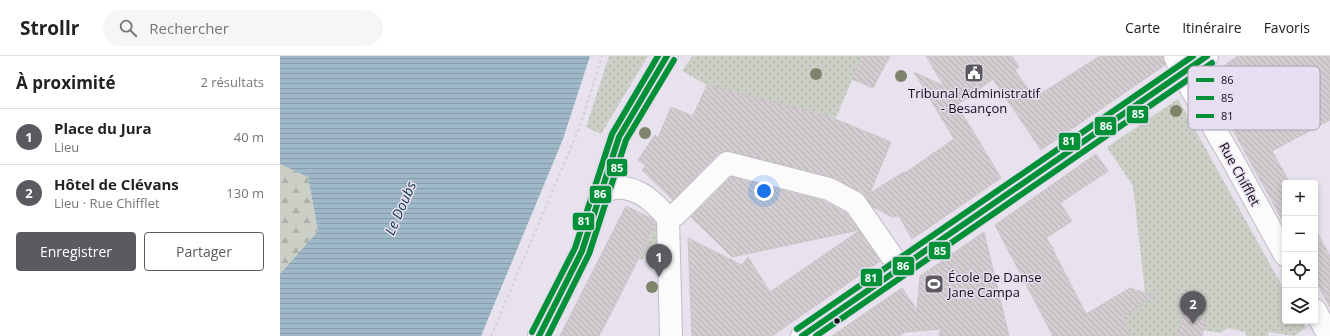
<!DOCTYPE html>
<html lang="fr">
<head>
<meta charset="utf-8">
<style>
	:root { --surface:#fff; --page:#f6f6f6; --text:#222; --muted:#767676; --line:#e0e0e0; --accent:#5d5961 }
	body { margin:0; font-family:"Open Sans",sans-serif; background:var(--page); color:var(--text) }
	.controls { position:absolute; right:12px; bottom:12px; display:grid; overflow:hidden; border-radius:4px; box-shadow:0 2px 6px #0003 }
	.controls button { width:36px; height:36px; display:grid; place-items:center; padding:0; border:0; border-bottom:1px solid var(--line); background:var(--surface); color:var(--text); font:20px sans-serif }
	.you { position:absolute; left:484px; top:135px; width:14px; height:14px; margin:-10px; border:3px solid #fff; border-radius:50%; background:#1a73e8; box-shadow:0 0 0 6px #1a73e833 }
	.badge { display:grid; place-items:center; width:26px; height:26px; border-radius:50%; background:var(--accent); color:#fff; font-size:13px; font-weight:700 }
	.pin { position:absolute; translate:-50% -33px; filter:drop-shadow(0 1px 2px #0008) }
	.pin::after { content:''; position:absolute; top:21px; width:14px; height:12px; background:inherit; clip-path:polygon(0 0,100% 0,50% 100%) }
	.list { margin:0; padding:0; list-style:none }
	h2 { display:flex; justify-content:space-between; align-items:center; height:52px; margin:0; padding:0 16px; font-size:17px }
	h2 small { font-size:13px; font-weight:400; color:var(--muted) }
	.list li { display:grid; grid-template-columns:26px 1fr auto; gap:12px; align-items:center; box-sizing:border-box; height:56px; padding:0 16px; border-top:1px solid var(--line) }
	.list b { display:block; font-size:15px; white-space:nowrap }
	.list p { margin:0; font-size:13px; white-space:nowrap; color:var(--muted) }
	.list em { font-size:13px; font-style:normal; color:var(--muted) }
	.actions { display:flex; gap:8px; padding:12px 16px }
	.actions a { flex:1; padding:9px 0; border:1px solid var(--accent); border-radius:4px; text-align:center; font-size:14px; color:var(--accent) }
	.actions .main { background:var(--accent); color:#fff }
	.icon { flex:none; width:22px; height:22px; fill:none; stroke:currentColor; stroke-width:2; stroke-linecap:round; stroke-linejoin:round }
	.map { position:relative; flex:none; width:1050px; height:280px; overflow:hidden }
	header { display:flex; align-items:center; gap:24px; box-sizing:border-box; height:56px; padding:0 20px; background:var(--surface); border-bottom:1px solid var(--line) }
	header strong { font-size:19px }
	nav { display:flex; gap:22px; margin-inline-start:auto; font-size:14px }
	.search { width:280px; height:36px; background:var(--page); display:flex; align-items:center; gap:10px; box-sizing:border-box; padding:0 14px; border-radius:22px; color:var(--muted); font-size:15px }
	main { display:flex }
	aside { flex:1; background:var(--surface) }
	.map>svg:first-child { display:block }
	.grass { fill:url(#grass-dots) }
	.forest { fill:url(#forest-firs) }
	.water { fill:url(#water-rules) }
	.building { fill:url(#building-back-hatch); stroke:#cbc4c8 }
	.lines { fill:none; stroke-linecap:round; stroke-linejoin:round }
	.minor-casing { stroke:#bfbbc3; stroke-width:24 }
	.major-casing { stroke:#bfbbc3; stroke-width:24 }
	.path { stroke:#d4d4d6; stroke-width:2.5; stroke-dasharray:3 3; stroke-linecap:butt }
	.minor { stroke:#fbfbfc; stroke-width:22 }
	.major { stroke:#fbfbfc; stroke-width:22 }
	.bus-1-casing { stroke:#e7def1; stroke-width:9 }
	.bus-2-casing { stroke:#e7def1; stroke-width:9 }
	.bus-3-casing { stroke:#e7def1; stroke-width:9 }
	.bus-1 { stroke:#009037; stroke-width:6 }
	.bus-2 { stroke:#009037; stroke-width:6 }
	.bus-3 { stroke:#009037; stroke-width:6 }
	.tree { fill:#7e846b }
	.bus-dot { fill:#120f15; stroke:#e7def1; stroke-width:1.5 }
	.labels { text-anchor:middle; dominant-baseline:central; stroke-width:3; stroke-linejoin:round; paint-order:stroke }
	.poi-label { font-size:13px; fill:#120f15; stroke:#e7def1 }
	.street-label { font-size:13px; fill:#120f15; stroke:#e7def1 }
	.water-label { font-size:14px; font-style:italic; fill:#133846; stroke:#e7def1 }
	.key { fill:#e7def1; stroke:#a7a0af; stroke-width:1 }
	.key-label { font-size:11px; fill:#120f15 }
	.line-badge { stroke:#e7def1; stroke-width:1.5 }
	.badge-label { font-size:11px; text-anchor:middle; font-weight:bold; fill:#fff }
</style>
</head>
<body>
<header>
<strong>Strollr</strong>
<div class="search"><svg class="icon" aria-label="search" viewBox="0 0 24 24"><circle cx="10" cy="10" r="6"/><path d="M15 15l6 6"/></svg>Rechercher</div>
<nav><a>Carte</a><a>Itinéraire</a><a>Favoris</a></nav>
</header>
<main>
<aside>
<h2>À proximité<small>2 résultats</small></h2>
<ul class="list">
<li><span class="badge">1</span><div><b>Place du Jura</b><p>Lieu</p></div><em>40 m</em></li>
<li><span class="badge">2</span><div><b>Hôtel de Clévans</b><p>Lieu · Rue Chifflet</p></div><em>130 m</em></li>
</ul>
<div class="actions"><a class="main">Enregistrer</a><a>Partager</a></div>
</aside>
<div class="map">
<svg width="1050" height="280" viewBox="0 0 1050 280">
	<defs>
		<pattern id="grass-dots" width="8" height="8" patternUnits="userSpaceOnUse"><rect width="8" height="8" fill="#cccfc6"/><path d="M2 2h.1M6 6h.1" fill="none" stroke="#aeb1a9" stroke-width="1.8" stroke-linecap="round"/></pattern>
		<pattern id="forest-firs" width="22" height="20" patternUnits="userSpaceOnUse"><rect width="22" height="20" fill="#cccfc6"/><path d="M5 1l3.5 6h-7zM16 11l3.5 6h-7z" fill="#aeb1a9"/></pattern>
		<pattern id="water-rules" width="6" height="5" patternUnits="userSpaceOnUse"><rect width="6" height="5" fill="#9eb8c8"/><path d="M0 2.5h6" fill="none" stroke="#879dab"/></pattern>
		<pattern id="building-back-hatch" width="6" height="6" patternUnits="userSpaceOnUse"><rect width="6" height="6" fill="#d3cdd1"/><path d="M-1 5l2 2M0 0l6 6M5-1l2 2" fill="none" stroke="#b4afb3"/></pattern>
	</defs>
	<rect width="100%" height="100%" fill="#e7e2ed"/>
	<!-- grass -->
	<path class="grass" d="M329,0H368L321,78L306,71Z
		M412,0H582L556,62L427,29L402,15Z
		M898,43L1005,235V265H1022L1026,272L1014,280L989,276L988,280H967L965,276L948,272L941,277L923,274L925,264L903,258L898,280H851L842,261L866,245L853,130L827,91Z
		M378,165L382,202L367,194L362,204L359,203Z"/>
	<!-- forest -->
	<path class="forest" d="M0,108L28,121L38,175L0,218Z"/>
	<!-- water -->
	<path class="water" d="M0,0H310L283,83L201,280H0V218L38,175L28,121L0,108Z"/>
	<!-- building -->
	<path class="building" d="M582,0H610L593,32L572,23Z
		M646,0H732L739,11L735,14L754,42L820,0H883L885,9L761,94L713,23L677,49L721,122L632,183L619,160L612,161L593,151L581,136L552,121L450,95H444L438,98L393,144L362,114L366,110L358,104L375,79L378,82L391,51L413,60L427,29L548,60L611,86L590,137L624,116L625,117L674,83L634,16L664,30Z
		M958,0H1050V64L992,95L1010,127H1005V169L925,23Z
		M816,98L828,115L780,147L792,165L766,182L774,193L773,194L806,258L850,232L874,240L842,261L851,280H773L715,169Z
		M451,121L544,145L566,157L579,174L452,201L411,161Z
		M346,150L372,163L376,168L333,253L319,280H280Z
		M1035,173L1050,200V251L1035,223Z
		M579,175L600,205L492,280H412L408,182L462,209L468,201L490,236Z
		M704,176L729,280H659L661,273L625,276L619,280H552L622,232L637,254L640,220Z
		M903,258L925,264L922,280H898Z"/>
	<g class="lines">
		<!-- minor casing -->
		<g class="minor-casing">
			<path id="minor" d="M895,0L902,17L952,103L1005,199
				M320,137C325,135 330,133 335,132C357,129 375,147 388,162
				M388,162L395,159L447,107L549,133L575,147L620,212
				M388,162L391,280
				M1035,254L1049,280"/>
		</g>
		<!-- major casing -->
		<g class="major-casing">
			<path id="major" d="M259,280L302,195L339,81L387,0
				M522,280L927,0"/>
		</g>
		<!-- path -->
		<path class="path" d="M211,280L300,70L322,0"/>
		<!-- minor -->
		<use href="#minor" class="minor"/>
		<!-- major -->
		<use href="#major" class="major"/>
		<!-- bus-1 casing -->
		<g class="bus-1-casing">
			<path id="bus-1" d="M259,280L302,195L339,81L387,0
				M522,280L927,0"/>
		</g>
		<!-- bus-2 casing -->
		<g class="bus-2-casing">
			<path id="bus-2" d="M268,280L309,198L346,84L394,4
				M536,280L932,7"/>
		</g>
		<!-- bus-3 casing -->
		<g class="bus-3-casing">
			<path id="bus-3" d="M517,273L913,0
				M252,276L295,192L332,78L378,0"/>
		</g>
		<!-- bus-1 -->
		<use href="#bus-1" class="bus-1"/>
		<!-- bus-2 -->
		<use href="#bus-2" class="bus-2"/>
		<!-- bus-3 -->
		<use href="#bus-3" class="bus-3"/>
	</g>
	<!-- trees -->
	<g class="tree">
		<circle cx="536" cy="18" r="6"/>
		<circle cx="621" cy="20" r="6"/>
		<circle cx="896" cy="55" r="6"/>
		<circle cx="365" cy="77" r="6"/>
		<circle cx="372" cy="231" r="6"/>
	</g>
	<!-- icons -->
	<defs>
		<g id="civic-square" transform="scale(1)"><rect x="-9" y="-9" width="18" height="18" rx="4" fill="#5d5961" stroke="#e7def1"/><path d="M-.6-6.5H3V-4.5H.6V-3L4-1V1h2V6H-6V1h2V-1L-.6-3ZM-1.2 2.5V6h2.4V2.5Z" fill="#fff"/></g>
		<g id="stadium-square" transform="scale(1)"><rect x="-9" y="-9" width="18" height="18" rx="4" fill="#5d5961" stroke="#e7def1"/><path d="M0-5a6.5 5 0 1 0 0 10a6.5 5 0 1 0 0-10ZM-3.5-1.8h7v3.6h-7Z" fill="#fff"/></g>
	</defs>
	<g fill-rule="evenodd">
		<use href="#civic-square" x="694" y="17"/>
		<use href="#stadium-square" x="654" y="228"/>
	</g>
	<!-- markers -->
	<circle class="bus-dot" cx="557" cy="265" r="3.5"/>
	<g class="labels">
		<!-- poi labels -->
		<g class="poi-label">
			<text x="694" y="37">Tribunal Administratif<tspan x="694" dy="15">- Besançon</tspan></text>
			<text x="668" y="221" text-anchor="start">École De Danse<tspan x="668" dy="15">Jane Campa</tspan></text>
		</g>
		<!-- street labels -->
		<g class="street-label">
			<text transform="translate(960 118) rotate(61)">Rue Chifflet</text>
		</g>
		<!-- water labels -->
		<g class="water-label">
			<text transform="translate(120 152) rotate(-66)">Le Doubs</text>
		</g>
	</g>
	<!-- legend -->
	<rect x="908" y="10" width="132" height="64" rx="6" class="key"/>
	<rect x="916" y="22" width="18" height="4" fill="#009037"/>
	<rect x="916" y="40" width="18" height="4" fill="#009037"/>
	<rect x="916" y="58" width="18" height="4" fill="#009037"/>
	<g class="key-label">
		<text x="941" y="28">86</text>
		<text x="941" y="46">85</text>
		<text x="941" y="64">81</text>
	</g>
	<g class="line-badge">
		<rect x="846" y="49" width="23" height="19" rx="4" fill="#009037"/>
		<rect x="814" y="60" width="23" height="20" rx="4" fill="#009037"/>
		<rect x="778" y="76" width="23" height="19" rx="4" fill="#009037"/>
		<rect x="326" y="102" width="22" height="19" rx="4" fill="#009037"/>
		<rect x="309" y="129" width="23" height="19" rx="4" fill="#009037"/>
		<rect x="292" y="156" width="23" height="19" rx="4" fill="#009037"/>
		<rect x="648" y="185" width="23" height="19" rx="4" fill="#009037"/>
		<rect x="612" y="200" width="23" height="20" rx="4" fill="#009037"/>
		<rect x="580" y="212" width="23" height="19" rx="4" fill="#009037"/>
	</g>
	<g class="badge-label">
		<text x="858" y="62">85</text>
		<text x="826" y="74">86</text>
		<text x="789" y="89">81</text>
		<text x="337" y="116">85</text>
		<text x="320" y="142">86</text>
		<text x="304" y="169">81</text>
		<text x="660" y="199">85</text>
		<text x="623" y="214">86</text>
		<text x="591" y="226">81</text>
	</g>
</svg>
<div class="controls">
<button>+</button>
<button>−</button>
<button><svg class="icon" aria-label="locate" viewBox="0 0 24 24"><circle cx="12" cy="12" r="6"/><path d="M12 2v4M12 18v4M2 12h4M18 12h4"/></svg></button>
<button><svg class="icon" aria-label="layers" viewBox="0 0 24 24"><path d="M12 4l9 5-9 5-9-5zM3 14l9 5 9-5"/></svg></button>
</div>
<div class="you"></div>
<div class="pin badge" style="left:379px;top:221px">1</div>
<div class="pin badge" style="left:913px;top:268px">2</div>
</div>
</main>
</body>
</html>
